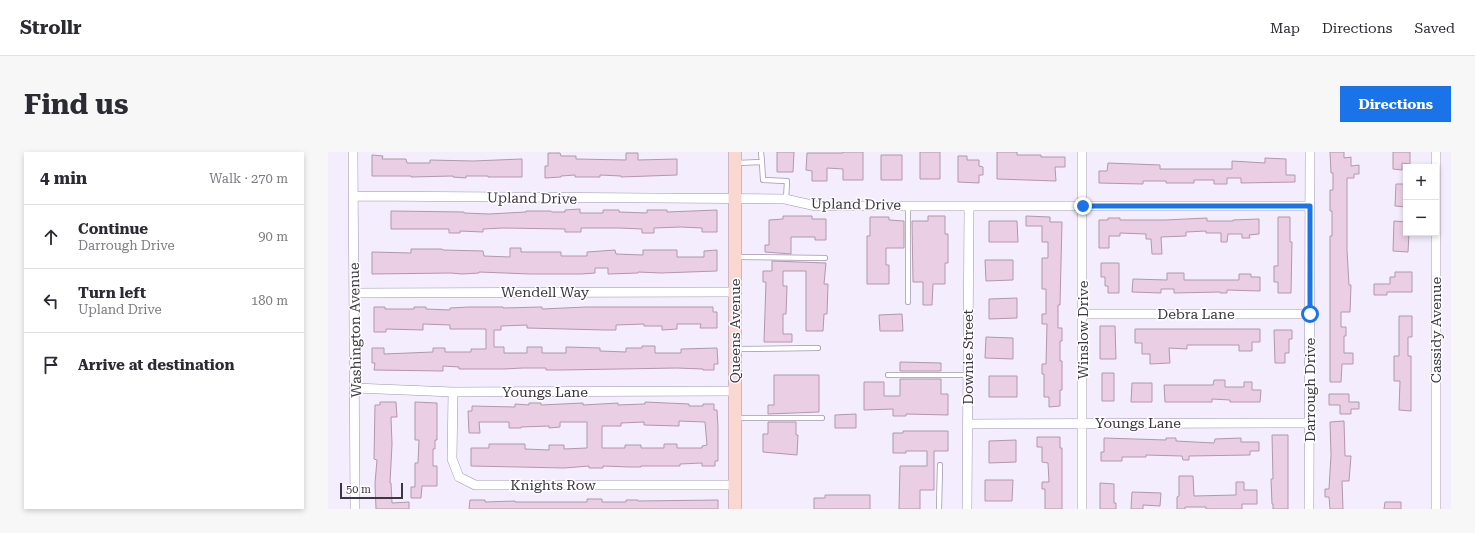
<!DOCTYPE html>
<html lang="en">
<head>
<meta charset="utf-8">
<style>
	:root { --surface:#fff; --page:#f7f7f7; --text:#2b2b33; --muted:#7c7c81; --line:#e1e1e2; --accent:#1a73e8 }
	body { margin:0; font-family:"Roboto Serif",serif; background:var(--page); color:var(--text) }
	.controls { position:absolute; right:12px; top:12px; display:grid; overflow:hidden; border-radius:0px; box-shadow:0 2px 6px #0003 }
	.controls button { width:36px; height:36px; display:grid; place-items:center; padding:0; border:0; border-bottom:1px solid var(--line); background:var(--surface); color:var(--text); font:20px sans-serif }
	.scale { position:absolute; left:12px; bottom:10px; width:63px; box-sizing:border-box; padding-left:4px; border:2px solid #3b3641; border-top:0; font-size:11px; line-height:14px; white-space:nowrap; color:#3b3641; -webkit-text-stroke:3px #fefefe; paint-order:stroke }
	.stop { position:absolute; width:12px; height:12px; margin:-9px; border:3px solid #1a73e8; border-radius:50%; background:#fff }
	.stop.end { background:#1a73e8; border-color:#fff; box-shadow:0 1px 4px #0008 }
	.list { margin:0; padding:0; list-style:none }
	h2 { display:flex; justify-content:space-between; align-items:center; height:52px; margin:0; padding:0 16px; font-size:17px }
	h2 small { font-size:13px; font-weight:400; color:var(--muted) }
	.list li { display:grid; grid-template-columns:26px 1fr auto; gap:12px; align-items:center; box-sizing:border-box; height:64px; padding:0 16px; border-top:1px solid var(--line) }
	.list b { display:block; font-size:15px; white-space:nowrap }
	.list p { margin:0; font-size:13px; white-space:nowrap; color:var(--muted) }
	.list em { font-size:13px; font-style:normal; color:var(--muted) }
	.icon { flex:none; width:22px; height:22px; fill:none; stroke:currentColor; stroke-width:2; stroke-linecap:round; stroke-linejoin:round }
	.map { position:relative; flex:none; width:1123px; height:357px; overflow:hidden; border-radius:0px }
	header { display:flex; align-items:center; gap:24px; box-sizing:border-box; height:56px; padding:0 20px; background:var(--surface); border-bottom:1px solid var(--line) }
	header strong { font-size:19px }
	nav { display:flex; gap:22px; margin-inline-start:auto; font-size:14px }
	.intro { display:flex; align-items:center; justify-content:space-between; box-sizing:border-box; height:96px; padding:0 24px }
	h1 { margin:0; font-size:28px }
	.button { padding:10px 18px; border-radius:0px; background:var(--accent); color:#fff; font-size:14px; font-weight:700 }
	main { display:flex; gap:24px; padding:0 24px }
	aside { flex:1; background:var(--surface); border-radius:0px; box-shadow:0 2px 6px #0003 }
	.map>svg:first-child { display:block }
	.building { fill:#eacfe4; stroke:#b198ab; fill-rule:evenodd }
	.lines { fill:none; stroke-linecap:round; stroke-linejoin:round }
	.lane-casing { stroke:#a095af; stroke-width:6 }
	.street-casing { stroke:#a095af; stroke-width:10 }
	.secondary-casing { stroke:#a095af; stroke-width:14 }
	.lane { stroke:#fff; stroke-width:4.5 }
	.street { stroke:#fff; stroke-width:9 }
	.secondary { stroke:#fad7d1; stroke-width:13 }
	.route { stroke:#1a73e8; stroke-width:5 }
	.labels { text-anchor:middle; dominant-baseline:central; stroke-width:3; stroke-linejoin:round; paint-order:stroke }
	.street-label { font-size:14px; fill:#3b3641; stroke:#fefefe }
</style>
</head>
<body>
<header>
<strong>Strollr</strong>
<nav><a>Map</a><a>Directions</a><a>Saved</a></nav>
</header>
<div class="intro"><h1>Find us</h1><a class="button">Directions</a></div>
<main>
<aside>
<h2>4 min<small>Walk · 270 m</small></h2>
<ul class="list">
<li><svg class="icon" aria-label="ahead" viewBox="0 0 24 24"><path d="M12 20V5M6 11l6-6 6 6"/></svg><div><b>Continue</b><p>Darrough Drive</p></div><em>90 m</em></li>
<li><svg class="icon" aria-label="left" viewBox="0 0 24 24"><path d="M17 20v-9H6M10 6l-5 5 5 5"/></svg><div><b>Turn left</b><p>Upland Drive</p></div><em>180 m</em></li>
<li><svg class="icon" aria-label="arrive" viewBox="0 0 24 24"><path d="M6 21V4h12l-3 4 3 4H6"/></svg><div><b>Arrive at destination</b></div></li>
</ul>
</aside>
<div class="map">
<svg width="1123" height="357" viewBox="0 0 1123 357">
	<rect width="100%" height="100%" fill="#f4edfe"/>
	<!-- building -->
	<path class="building" d="M449,0H466L465,20H449Z
		M515,0H535V28H515V17L499,16V29H484V19L478,18L479,1H515Z
		M592,0H612V27H592Z
		M669,0H689V3H713V5H737V15H727L728,29L669,27Z
		M1002,0H1016V6L1023,5V14L1031,13V22H1026V26H1019V98L1021,133H1023L1022,160H1013V175H1018V184H1016V201H1025V212H1014L1013,230H1002V84H1004V59H1002V38H1005V21H1003Z
		M1065,0H1082V12L1074,11V18L1065,17Z
		M220,1H232L233,4H248V7L298,8V1H310V8L349,7V23L293,25V24L272,23V25H247V23L233,24V25L217,26V14H220Z
		M44,3L55,4L54,7H78L79,11H102V8L145,9L194,7V25H160V24H138V26L125,25V24L83,25V24H44Z
		M553,3H574V28H553Z
		M630,4H639V8H651V14L655,15V23H651V31L630,30Z
		M937,6L958,7V23H967V30L913,31V26H899V32H886V28H866V31H838V29H815V32L771,31V19H779L780,11L832,13V17H904V9L937,11Z
		M1068,32H1078V55L1067,54Z
		M252,57V61H275V58H291V60L319,61V58H339V60L389,58V80H374V76L353,75L326,76V81H314V77L291,76H253V80H237V77L175,76L155,77V80L132,79V81H121V77H63V59L136,60V61L161,62L198,60V59H223L224,60H237V58Z
		M455,64H484V67H498V88H487V85H463V102L437,100V93H441V68L455,67Z
		M600,64H617V82H620V111H617V132H605L604,153H595V130H585L584,69H600Z
		M698,64L722,65V70H734L732,153H730V176H734V189H732V209H734V238H732V254L721,255V245H716V222H714V212H718L719,172H714V162H718V137H714V106H720V90H714V74H698Z
		M542,65H561V68L576,69V96H558V113H561V132H539V84H542Z
		M950,65H962V90H964L963,141H950V130H946V114H950Z
		M780,66H792V68H837L879,66V69H905V68L931,67V82L921,83L922,86H914V82H900L899,90H893V81H878V79L858,80V84L833,85L834,102H824L823,87H818V82L792,81V84H781V96H771V68H780Z
		M661,69H689L690,90H661Z
		M1066,69L1078,70V81H1081L1080,100L1065,99Z
		M182,96H193V100H233V104H259V100L287,98L288,102L315,103V98H349V105H376V99L389,98V119L333,121L310,120V121L280,122V116H267V121L253,122H202L151,120V121L134,122L123,121L44,122V100L83,101V97H114L115,98L155,99L156,104L182,105Z
		M657,108H685V128L658,129Z
		M444,109L498,111L496,132H500L499,162H496L495,179H478V119H455V134H459L458,162H455V182H464V190H436L438,130H435V119H444Z
		M773,111H791V141H780V134H777V125H773Z
		M1067,120H1084V140H1059V143H1046V132H1062V125H1067Z
		M839,121H856V128H911V122H923V125H932V139L899,138V141H892V140L846,141V137H833V141L804,140L805,127L839,128Z
		M689,146V166L661,167V147Z
		M46,155H57V157H86V155H98V157L122,158V156L141,155H175V156L214,155V157L258,155H385V160H389V176H372L373,172H349V177L334,178V174H316V172L288,173V178H276L199,176V173L173,174V178H166V195H176V201H199V195H214V201H238V195L272,196V199L298,200V196H314V194H327V201H353V197L389,196L390,212H386V218H375V217L349,216L233,218H218V216H195L176,217H131V215L115,214V219L46,218L47,211H44V196H56V202L105,200V196H117V200H143V197H158V177H122V173L95,172V178L58,177V180H46Z
		M574,162L575,179H552L551,163Z
		M1071,164H1084V185H1080V204H1083V259L1071,258L1072,229H1066V204H1071Z
		M772,174H787L788,207H772Z
		M807,177H932V190H924V199H911V193H859V197L841,196L842,211L822,212V202H814V191H807Z
		M946,178H964V187H961V201H957V211H947Z
		M658,185L685,186V207L657,206Z
		M572,210L613,211V219H572Z
		M774,221H786V249H774Z
		M446,223H491V260L440,262V253H446Z
		M661,224H689V245H661Z
		M572,227H613V242H620V263L578,262V264H565V257L536,258V230H556V244H572Z
		M886,228H897V235H916V230H924V238H933L932,250H902V248L884,247V250H837L836,233H885Z
		M804,231H824V250H803Z
		M1001,242H1021V250H1031V257H1023V262H1012V253H1001Z
		M52,250H68L69,265H63L64,292L62,331H63L64,351L81,350V357H48L47,331L49,308L46,307L47,253H52Z
		M87,250L109,251V288H107V297H105V314H109V334H94L93,346H83V335H87V311H90L91,288H87Z
		M317,250L361,252V254H375V252H386V258H389L390,275V309H387V314H374V311L352,312V314H313V315H301L275,314V316H261V314L236,316L143,314V296H161V292H197V297L221,298V293H236V297L259,296V270H232V275L221,276V274L193,275V276H181V270H151L152,281H141L140,259H144V254L187,255V252L201,253V251H213V253L255,251V253L290,251V253L317,252ZM351,269L377,270L379,293L374,294V296H349V292H336V296H313V293H297V296H274V274H293V271L316,270V273L351,274Z
		M528,262V276H507V263Z
		M1016,269L1017,304H1023L1021,329H1014L1015,357H1002L1001,345H997V337H1001L1003,303L1002,270Z
		M440,270H468V283H470L469,303L435,300V282H440Z
		M575,279H620V299H606V338H592V357H571L572,314H599V299H578V301H565V281H575Z
		M944,283H960V357H945V352H944L943,327H945Z
		M709,285H732V296H734V357H717V337H714V330H721L720,311L714,310V295H709Z
		M776,286L838,288V286H848V289L886,291L887,287L913,286V290H931V299H922V303L861,304V308H855L854,304L818,303V305H794V309H773V300H776Z
		M688,288V310L661,311V289Z
		M851,324H865L866,344L908,343V330H916V338H929V352H914V357H878V355H857V357H849V345L851,344Z
		M657,328H685L684,349H657Z
		M772,331L786,332V351H788V357H772Z
		M804,340L833,341L832,354L815,353V357H803Z
		M497,343H542V357H486V346H497Z
		M259,347H274V350H298V348H310V349L390,348V357H141L142,348H157V350L187,349V350H259Z
		M1057,350H1073V357H1056Z"/>
	<g class="lines">
		<!-- lane casing -->
		<g class="lane-casing">
			<path id="lane" d="M433,0L434,10
				M409,11L434,10L435,28L459,29L458,48
				M580,54V150
				M409,105L497,106
				M409,197L490,196
				M560,223H640
				M408,266H494
				M611,357L612,313"/>
		</g>
		<!-- street casing -->
		<g class="street-casing">
			<path id="street" d="M25,0L27,357
				M25,44L457,47L488,54H982
				M26,141L407,140
				M755,162H982
				M27,236L125,240L407,239
				M125,240L124,307L131,325L147,333H406
				M639,272L981,271
				M639,357L641,54
				M754,357V0
				M981,357L982,0
				M1108,357V0"/>
		</g>
		<!-- secondary casing -->
		<g class="secondary-casing">
			<path id="secondary" d="M407,357V0"/>
		</g>
		<!-- lane -->
		<use href="#lane" class="lane"/>
		<!-- street -->
		<use href="#street" class="street"/>
		<!-- secondary -->
		<use href="#secondary" class="secondary"/>
	</g>
	<g class="lines">
		<!-- route -->
		<path class="route" d="M755,54H982V162"/>
	</g>
	<g class="labels">
		<!-- street labels -->
		<g class="street-label">
			<text transform="translate(204 46) rotate(1)">Upland Drive</text>
			<text transform="translate(528 52) rotate(1)">Upland Drive</text>
			<text x="217" y="140">Wendell Way</text>
			<text x="868" y="162">Debra Lane</text>
			<text transform="translate(27 178) rotate(-91)">Washington Avenue</text>
			<text transform="translate(755 178) rotate(-90)">Winslow Drive</text>
			<text transform="translate(1108 178) rotate(-90)">Cassidy Avenue</text>
			<text transform="translate(407 179) rotate(-90)">Queens Avenue</text>
			<text transform="translate(640 205) rotate(-90)">Downie Street</text>
			<text transform="translate(982 238) rotate(-90)">Darrough Drive</text>
			<text x="217" y="240">Youngs Lane</text>
			<text x="810" y="271">Youngs Lane</text>
			<text x="225" y="333">Knights Row</text>
		</g>
	</g>
</svg>
<div class="controls">
<button>+</button>
<button>−</button>
</div>
<div class="scale">50 m</div>
<div class="stop" style="left:982px;top:162px"></div>
<div class="stop end" style="left:755px;top:54px"></div>
</div>
</main>
</body>
</html>
